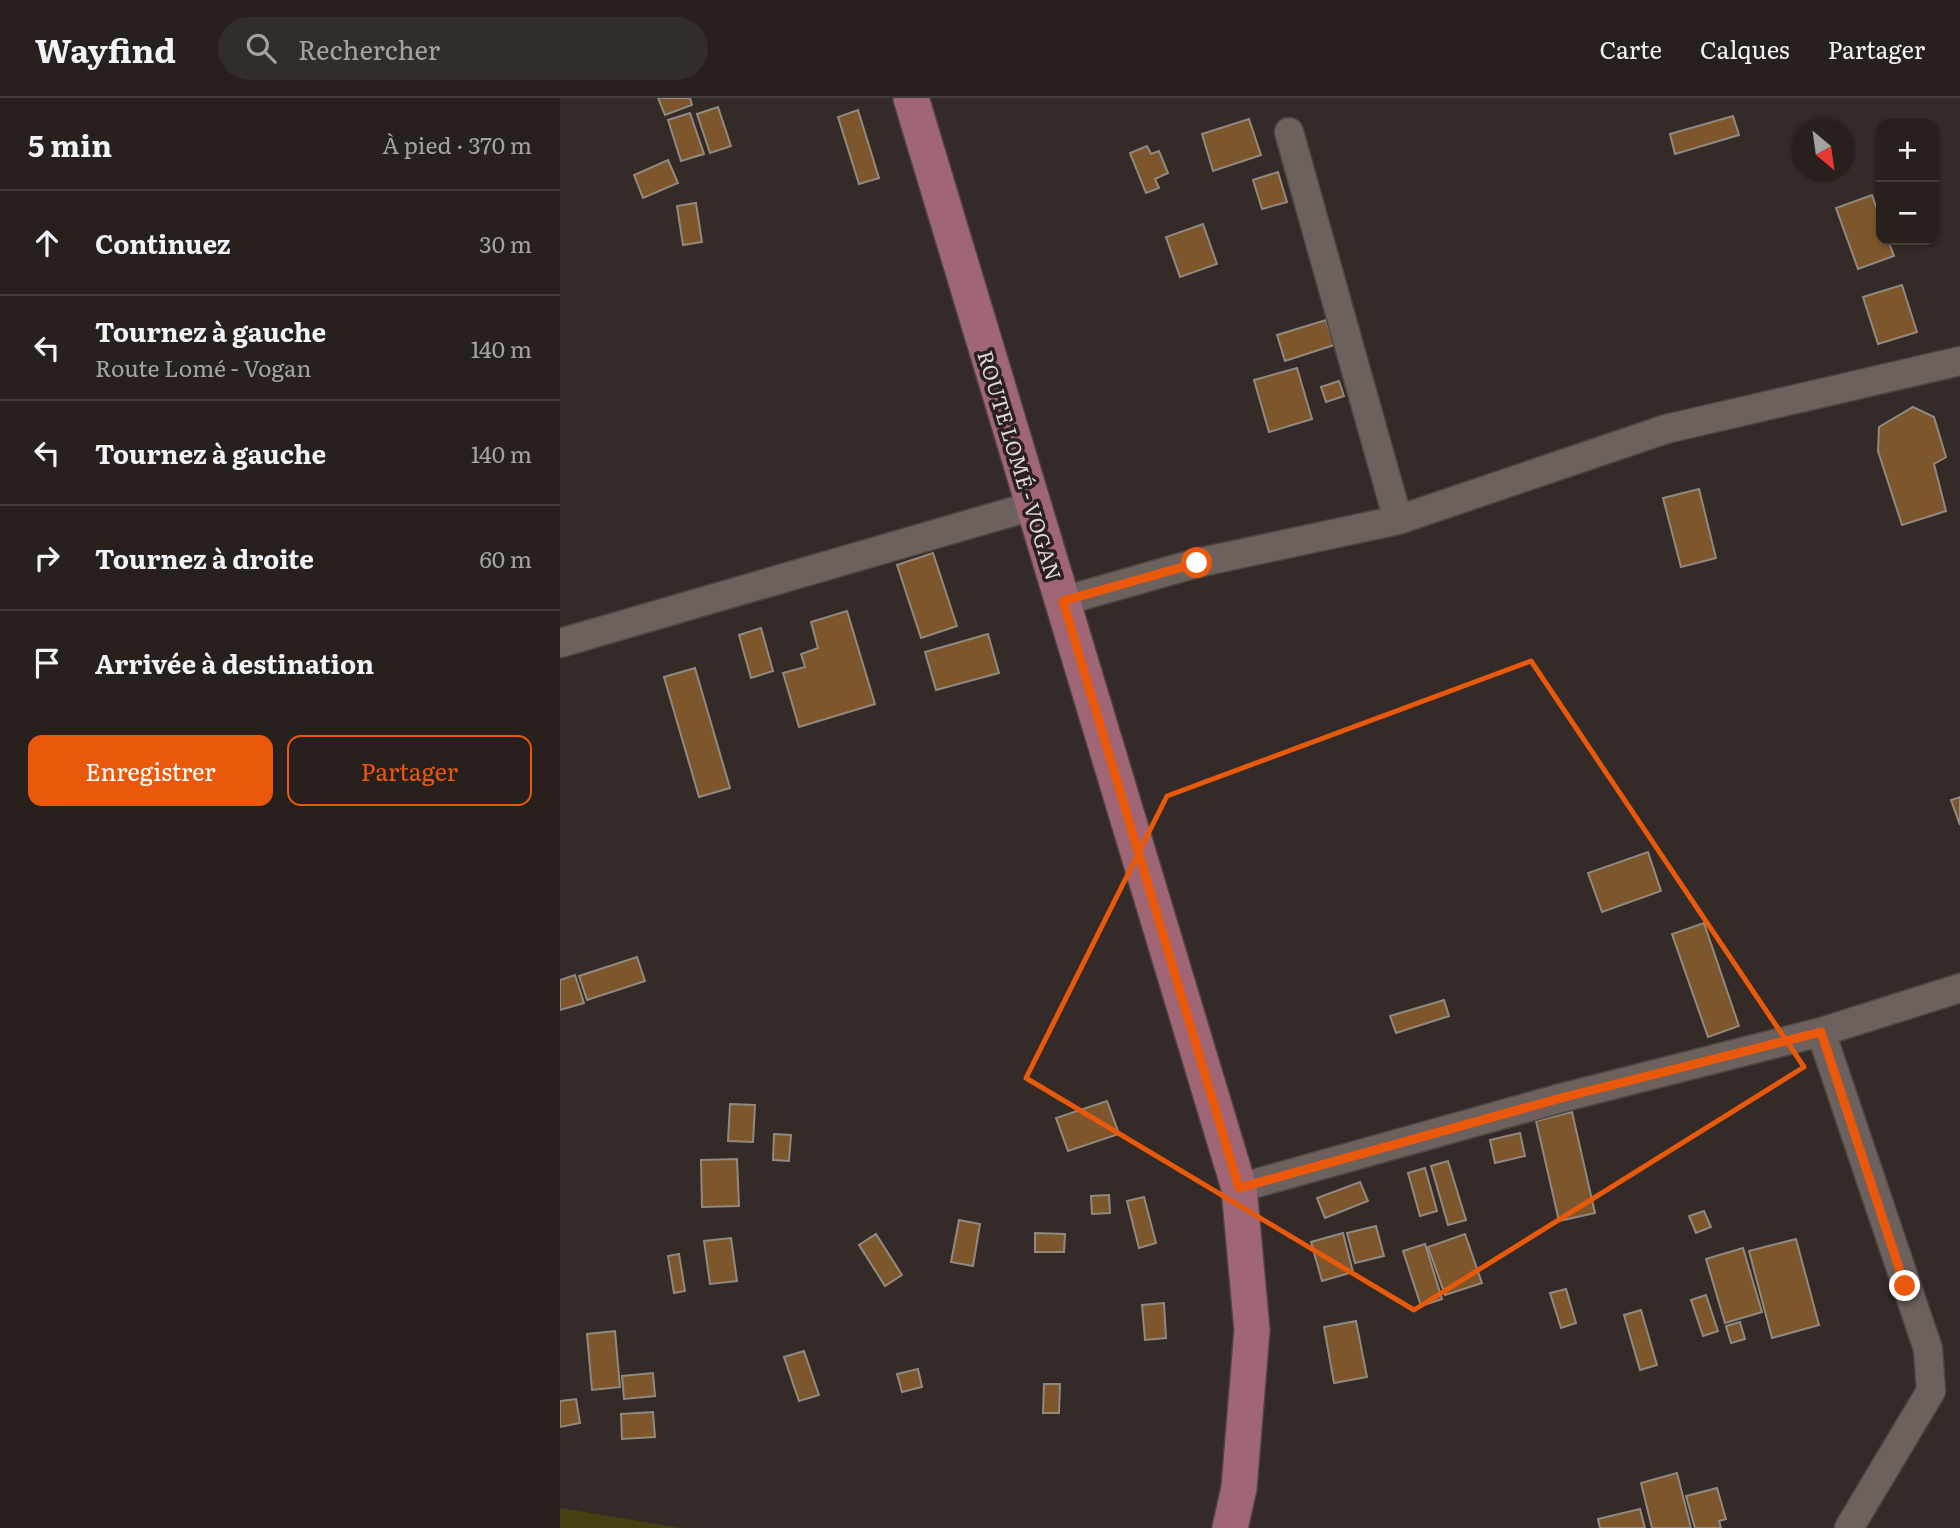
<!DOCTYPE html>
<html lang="fr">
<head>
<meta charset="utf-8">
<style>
	:root { --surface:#27201d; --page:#332d2a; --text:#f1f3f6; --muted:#a4a3a4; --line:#433e3b; --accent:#ea580c }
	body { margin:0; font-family:Literata,serif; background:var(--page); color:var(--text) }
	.controls { position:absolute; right:21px; top:21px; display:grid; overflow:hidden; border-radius:14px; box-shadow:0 2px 5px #0004 }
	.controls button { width:63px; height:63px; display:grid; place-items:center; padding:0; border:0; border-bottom:2px solid var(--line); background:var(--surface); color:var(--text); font:35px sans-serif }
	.compass { position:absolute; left:1232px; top:21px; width:63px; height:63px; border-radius:50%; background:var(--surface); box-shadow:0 2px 5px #0004; rotate:151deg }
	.stop { position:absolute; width:21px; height:21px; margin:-16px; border:5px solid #ea580c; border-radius:50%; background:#fff }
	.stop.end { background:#ea580c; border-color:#fff; box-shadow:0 2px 7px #0008 }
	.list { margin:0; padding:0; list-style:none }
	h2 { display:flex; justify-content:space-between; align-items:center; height:91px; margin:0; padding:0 28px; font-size:30px }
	h2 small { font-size:23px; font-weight:400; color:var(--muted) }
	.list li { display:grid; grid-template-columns:46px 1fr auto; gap:21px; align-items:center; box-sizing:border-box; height:105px; padding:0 28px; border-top:2px solid var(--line) }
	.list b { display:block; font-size:26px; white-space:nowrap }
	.list p { margin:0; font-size:23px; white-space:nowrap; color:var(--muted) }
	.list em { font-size:23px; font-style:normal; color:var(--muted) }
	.actions { display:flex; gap:14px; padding:21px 28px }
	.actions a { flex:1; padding:16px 0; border:2px solid var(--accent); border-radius:14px; text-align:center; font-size:24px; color:var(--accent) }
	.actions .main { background:var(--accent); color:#fff }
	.icon { flex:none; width:38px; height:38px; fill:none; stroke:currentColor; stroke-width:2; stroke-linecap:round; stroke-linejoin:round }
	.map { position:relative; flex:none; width:1400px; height:1430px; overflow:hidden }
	header { display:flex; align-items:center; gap:42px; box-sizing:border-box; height:98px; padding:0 35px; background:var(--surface); border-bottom:2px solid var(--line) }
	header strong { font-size:33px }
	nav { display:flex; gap:38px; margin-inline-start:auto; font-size:24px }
	.search { width:490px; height:63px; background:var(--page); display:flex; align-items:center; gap:18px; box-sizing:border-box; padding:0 24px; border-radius:38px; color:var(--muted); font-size:26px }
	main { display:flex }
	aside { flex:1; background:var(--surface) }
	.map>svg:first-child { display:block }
	.green { fill:#463f12 }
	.building { fill:#7d572b; stroke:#918980; stroke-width:2 }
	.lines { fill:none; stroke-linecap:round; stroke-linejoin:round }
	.minor-casing { stroke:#4e4543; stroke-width:31 }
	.major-casing { stroke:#4e4543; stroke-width:38 }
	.minor { stroke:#6d615e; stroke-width:28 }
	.major { stroke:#a06675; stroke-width:35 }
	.route { stroke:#ea580c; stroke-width:9 }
	.marked { fill:none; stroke:#e8590c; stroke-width:5; stroke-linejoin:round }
	.labels { text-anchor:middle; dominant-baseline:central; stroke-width:7; stroke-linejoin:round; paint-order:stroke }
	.street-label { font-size:21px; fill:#ded7d5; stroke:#2a201d }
</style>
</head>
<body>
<header>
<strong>Wayfind</strong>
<div class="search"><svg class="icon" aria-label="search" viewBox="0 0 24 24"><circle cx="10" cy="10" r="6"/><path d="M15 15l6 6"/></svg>Rechercher</div>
<nav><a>Carte</a><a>Calques</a><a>Partager</a></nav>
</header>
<main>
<aside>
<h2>5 min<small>À pied · 370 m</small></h2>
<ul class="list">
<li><svg class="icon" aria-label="ahead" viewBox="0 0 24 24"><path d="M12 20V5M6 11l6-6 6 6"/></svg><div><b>Continuez</b></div><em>30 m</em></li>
<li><svg class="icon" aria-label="left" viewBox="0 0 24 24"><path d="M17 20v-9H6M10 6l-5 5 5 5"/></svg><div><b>Tournez à gauche</b><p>Route Lomé - Vogan</p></div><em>140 m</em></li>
<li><svg class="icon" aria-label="left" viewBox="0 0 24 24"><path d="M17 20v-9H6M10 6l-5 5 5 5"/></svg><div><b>Tournez à gauche</b></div><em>140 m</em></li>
<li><svg class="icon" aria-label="right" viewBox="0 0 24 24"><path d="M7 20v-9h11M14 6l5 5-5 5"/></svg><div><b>Tournez à droite</b></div><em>60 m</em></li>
<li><svg class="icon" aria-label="arrive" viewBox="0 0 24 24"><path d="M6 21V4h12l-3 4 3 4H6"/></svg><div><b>Arrivée à destination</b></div></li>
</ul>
<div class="actions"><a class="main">Enregistrer</a><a>Partager</a></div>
</aside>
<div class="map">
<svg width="1400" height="1430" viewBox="0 0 1400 1430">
	<rect width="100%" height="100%" fill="#342a27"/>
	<!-- green -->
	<path class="green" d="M0,1410L121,1430H0Z"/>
	<!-- building -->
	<path class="building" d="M98,0H130L132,7L105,17Z
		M158,9L171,48L150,55L137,16Z
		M298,12L319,80L299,86L278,19Z
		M130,15L144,56L121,63L108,22Z
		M1173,18L1179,37L1115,56L1110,36Z
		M689,21L701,57L653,73L642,36Z
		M587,48L591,56L599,53L608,75L595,81L599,90L586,95L570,55Z
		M108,62L118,85L83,100L74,77Z
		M718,74L727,104L702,111L693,82Z
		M1312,97L1321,122V142H1328L1334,158L1298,171L1276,110Z
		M136,105L142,144L123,147L117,108Z
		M643,126L657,166L620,179L606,139Z
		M1342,187L1357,234L1318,246L1303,199Z
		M766,222L774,247L725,263L717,237Z
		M737,270L752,321L709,334L694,282Z
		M779,283L784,298L766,304L761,289Z
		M1353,309L1374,319L1386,359L1374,366L1386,413L1342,427L1318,353L1319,329Z
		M1139,391L1156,460L1121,469L1103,400Z
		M373,455L397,528L361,540L337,467Z
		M287,513L315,606L239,629L223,575L245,569L241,556L258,550L251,524Z
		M201,530L213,573L191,580L179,537Z
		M428,536L439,575L376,592L365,554Z
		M135,570L170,690L139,699L104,579Z
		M1400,699V727L1391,702Z
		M1088,754L1101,793L1042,814L1028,775Z
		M1144,825L1179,928L1148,939L1112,836Z
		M77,859L85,883L27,902L19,878Z
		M15,877L24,905L0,912V882Z
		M884,902L889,918L836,935L830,918Z
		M547,1003L559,1036L508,1053L496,1020Z
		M170,1006L195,1007L193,1044L168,1043Z
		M1012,1014L1035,1115L999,1123L976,1023Z
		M960,1035L965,1058L935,1065L930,1042Z
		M214,1036L231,1037L229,1063L213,1062Z
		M177,1061L179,1108L142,1109L141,1062Z
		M888,1063L906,1122L888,1127L871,1068Z
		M865,1070L877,1113L860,1118L848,1075Z
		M800,1084L808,1103L765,1120L757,1100Z
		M549,1097L550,1115L532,1116L531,1098Z
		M584,1099L596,1145L579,1150L567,1103Z
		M1144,1113L1151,1129L1136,1135L1129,1118Z
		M399,1122L420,1126L413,1168L391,1164Z
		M816,1128L824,1158L795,1165L787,1135Z
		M475,1135L505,1136L504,1154H475Z
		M783,1135L793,1174L762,1183L751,1144Z
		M316,1136L342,1177L325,1188L299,1147Z
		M905,1136L922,1185L885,1197L868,1149Z
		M171,1140L177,1183L150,1186L144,1143Z
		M1236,1141L1259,1227L1212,1240L1189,1153Z
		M865,1146L882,1201L861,1208L843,1153Z
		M1183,1150L1202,1214L1165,1225L1146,1161Z
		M119,1156L125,1193L114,1195L108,1158Z
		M1006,1191L1016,1225L1001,1230L990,1195Z
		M1146,1197L1158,1233L1143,1238L1131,1202Z
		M604,1205L606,1240L585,1242L582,1207Z
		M1081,1212L1097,1267L1080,1272L1064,1217Z
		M796,1223L807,1279L774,1285L764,1229Z
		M1180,1224L1185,1241L1171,1245L1166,1228Z
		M55,1233L60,1289L32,1292L27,1236Z
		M244,1253L259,1297L239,1303L224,1259Z
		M358,1271L362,1289L342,1294L337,1276Z
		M93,1275L95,1298L64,1301L62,1278Z
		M484,1286H500L499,1315H483Z
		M16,1301L20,1325L0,1329V1303Z
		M93,1314L95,1339L62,1341L61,1316Z
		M1117,1375L1131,1430H1092L1081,1385Z
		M1157,1390L1166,1421L1159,1423L1161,1430H1135L1126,1398Z
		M1080,1411L1085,1430H1040L1038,1421Z"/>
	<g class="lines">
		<!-- minor casing -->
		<g class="minor-casing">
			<path id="minor" d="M729,34L838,422
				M503,503L637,465L838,422L1106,331L1400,263
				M0,545L472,408
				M1261,934L1368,1251L1371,1293L1289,1430
				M679,1090L1001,1000L1261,934L1400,890"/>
		</g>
		<!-- major casing -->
		<g class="major-casing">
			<path id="major" d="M351,0L679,1090L692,1232L679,1390L670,1430"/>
		</g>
		<!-- minor -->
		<use href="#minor" class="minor"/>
		<!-- major -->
		<use href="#major" class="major"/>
	</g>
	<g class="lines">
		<!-- route -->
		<path class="route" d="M637,465L503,503L679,1090L1001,1000L1261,934L1345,1188"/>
	</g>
	<!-- marked area -->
	<path class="marked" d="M971,563L1244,969L854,1212L466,980L607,698Z"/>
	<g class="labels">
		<!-- street labels -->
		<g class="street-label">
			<text transform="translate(461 367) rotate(73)">ROUTE LOMÉ - VOGAN</text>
		</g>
	</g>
</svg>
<div class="controls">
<button>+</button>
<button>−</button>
</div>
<svg class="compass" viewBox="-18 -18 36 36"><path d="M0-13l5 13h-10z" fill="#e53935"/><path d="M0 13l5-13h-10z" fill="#a4a3a4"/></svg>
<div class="stop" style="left:637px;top:465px"></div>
<div class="stop end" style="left:1345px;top:1188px"></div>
</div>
</main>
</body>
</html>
